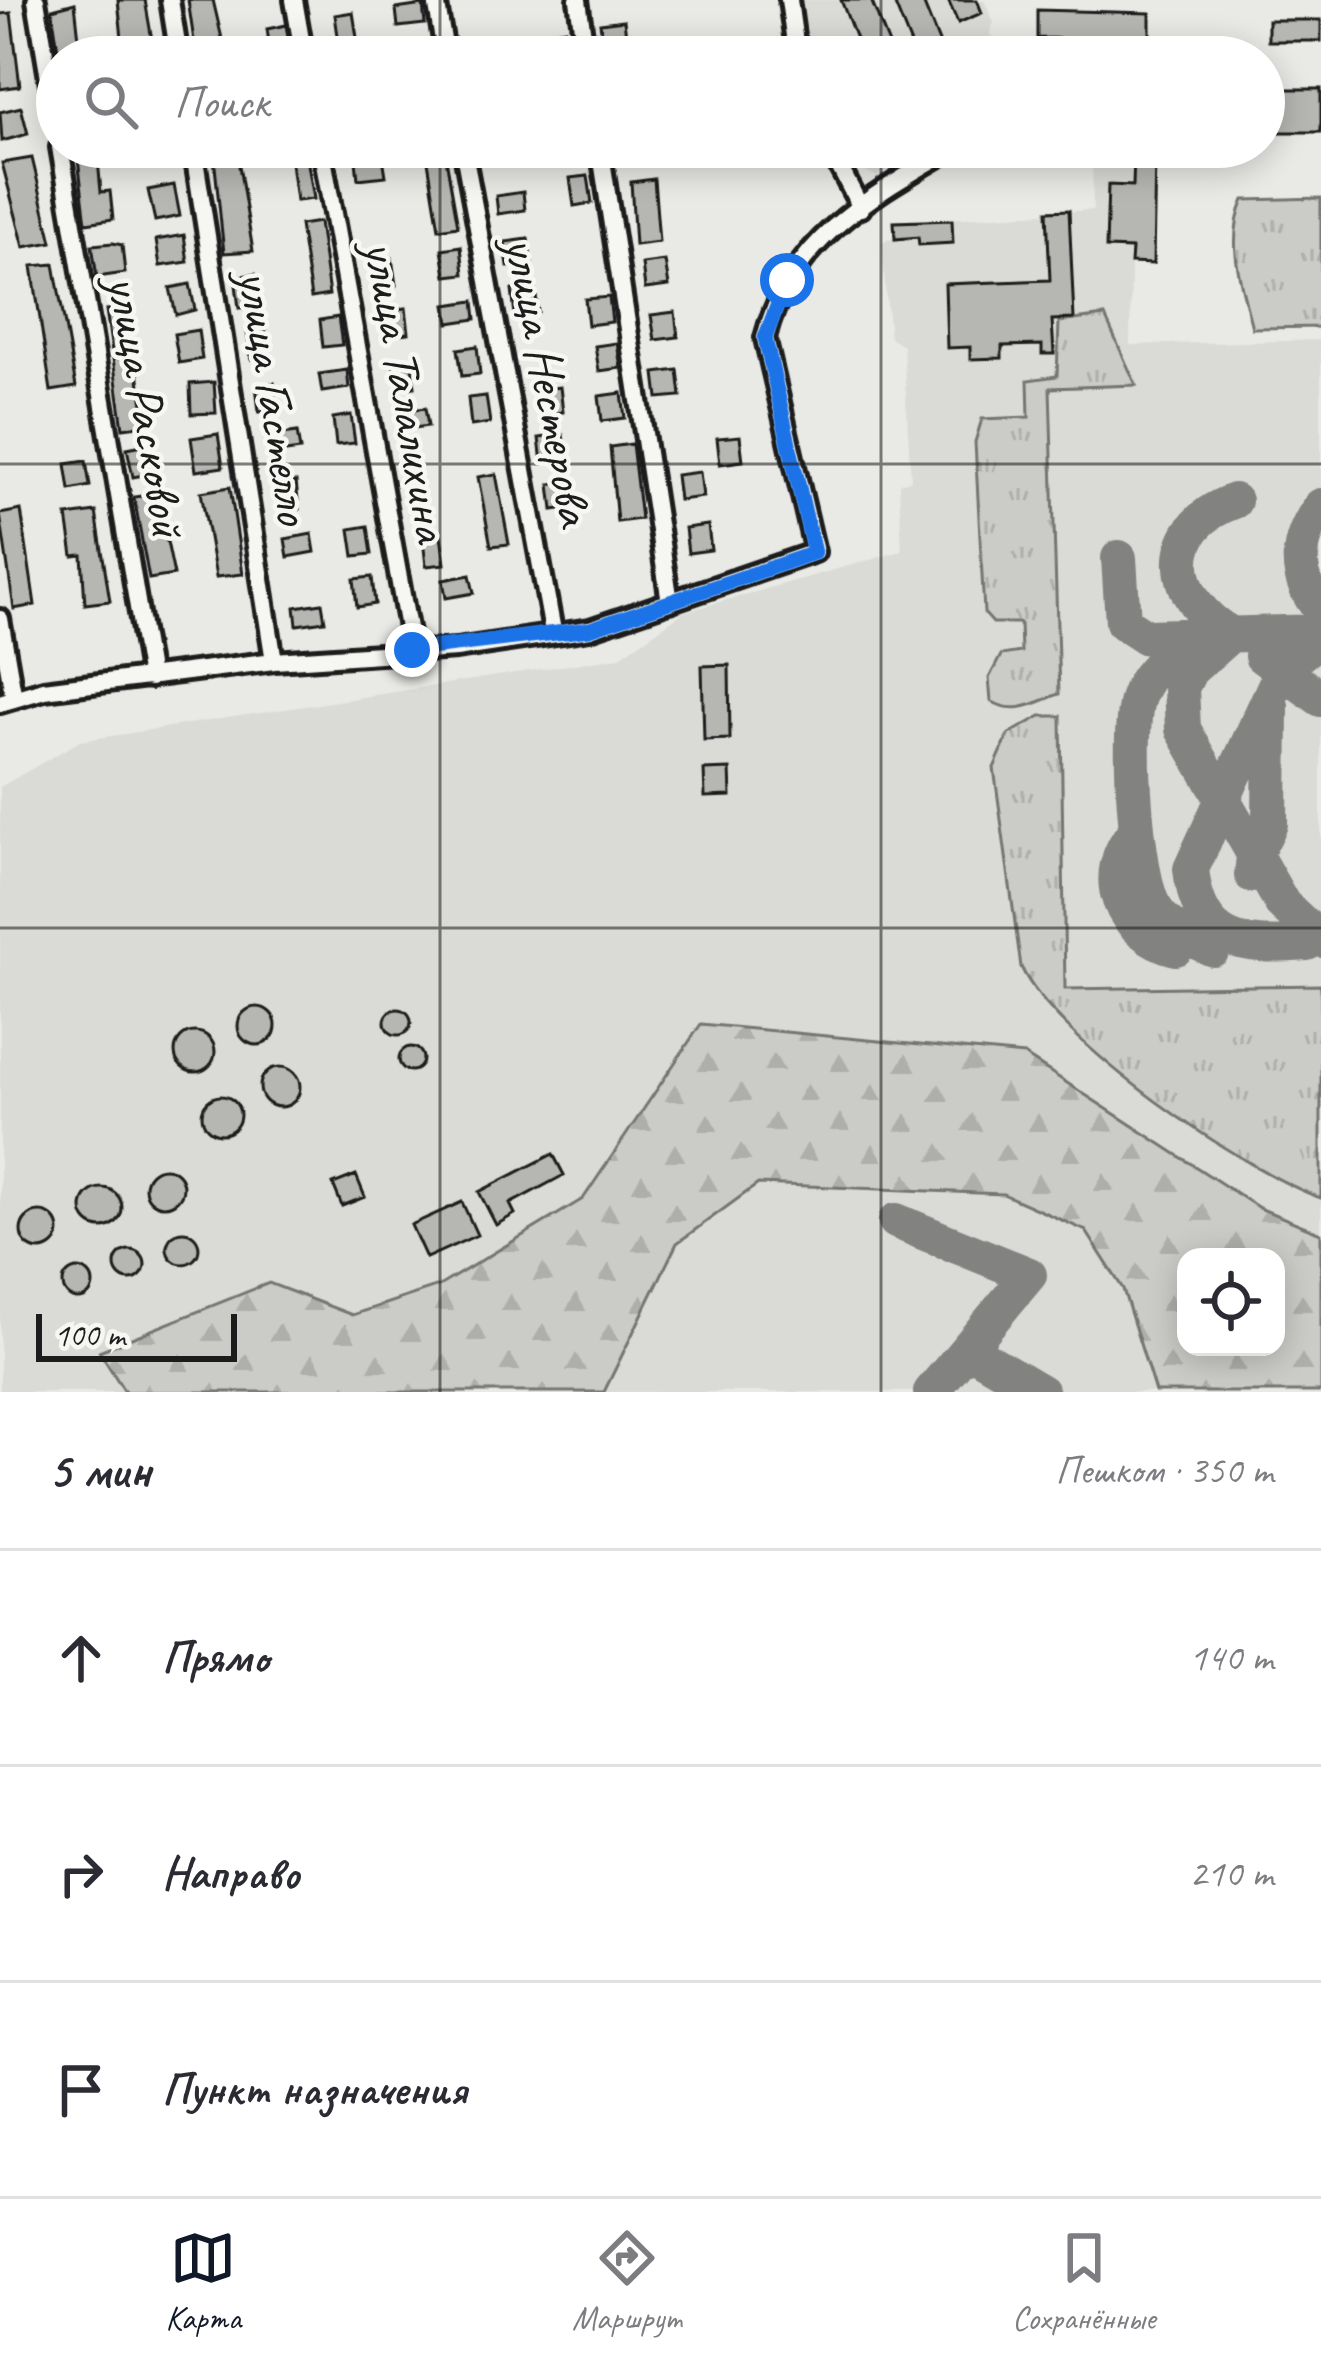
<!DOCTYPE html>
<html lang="ru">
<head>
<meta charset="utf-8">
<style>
	:root { --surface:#fff; --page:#f2f2f3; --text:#2b2b33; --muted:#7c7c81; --line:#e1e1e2; --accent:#111827 }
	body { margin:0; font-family:Caveat,sans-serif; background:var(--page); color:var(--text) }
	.controls { position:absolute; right:36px; bottom:36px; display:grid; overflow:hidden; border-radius:24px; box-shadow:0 6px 30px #0003 }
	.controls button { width:108px; height:108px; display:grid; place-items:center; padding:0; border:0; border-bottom:3px solid var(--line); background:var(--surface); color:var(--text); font:60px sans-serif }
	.scale { position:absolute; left:36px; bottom:30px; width:201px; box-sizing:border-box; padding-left:12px; border:6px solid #1c1c1c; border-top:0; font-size:33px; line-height:42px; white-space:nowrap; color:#1c1c1c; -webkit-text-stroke:9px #f6f6f2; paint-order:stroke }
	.stop { position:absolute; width:36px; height:36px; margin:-27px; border:9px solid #1a73e8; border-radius:50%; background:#fff }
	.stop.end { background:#1a73e8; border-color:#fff; box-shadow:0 3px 12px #0008 }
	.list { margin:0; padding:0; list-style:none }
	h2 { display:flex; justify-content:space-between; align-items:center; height:156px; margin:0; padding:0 48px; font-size:51px }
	h2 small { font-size:39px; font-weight:400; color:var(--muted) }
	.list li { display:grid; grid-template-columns:78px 1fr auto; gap:36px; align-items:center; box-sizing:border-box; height:216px; padding:0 48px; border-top:3px solid var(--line) }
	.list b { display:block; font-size:45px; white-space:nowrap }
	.list em { font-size:39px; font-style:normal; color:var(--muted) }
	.icon { flex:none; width:66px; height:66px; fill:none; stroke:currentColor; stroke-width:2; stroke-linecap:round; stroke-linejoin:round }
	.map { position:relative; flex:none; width:1321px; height:1392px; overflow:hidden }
	.search { position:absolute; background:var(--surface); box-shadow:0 6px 30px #0003; left:36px; right:36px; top:36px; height:132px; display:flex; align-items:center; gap:30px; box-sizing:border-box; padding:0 42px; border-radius:66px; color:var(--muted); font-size:45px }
	.sheet { height:804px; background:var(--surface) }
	nav { display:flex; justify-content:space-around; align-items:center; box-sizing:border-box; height:168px; border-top:3px solid var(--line); background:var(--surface); font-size:33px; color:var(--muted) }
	nav a { display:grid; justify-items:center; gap:6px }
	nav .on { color:var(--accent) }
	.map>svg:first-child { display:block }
	.built { fill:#dadad6; fill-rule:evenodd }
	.grass { fill:url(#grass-tufts); stroke:#747472; stroke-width:3 }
	.forest { fill:url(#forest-firs); stroke:#747472; stroke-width:3; fill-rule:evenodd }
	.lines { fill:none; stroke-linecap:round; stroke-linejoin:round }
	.taxiway { stroke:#828280; stroke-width:36 }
	.building { fill:#b6b6b3; stroke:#1c1c1c; stroke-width:3 }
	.minor-casing { stroke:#1c1c1c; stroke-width:26 }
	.minor { stroke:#f6f6f2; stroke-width:16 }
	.route { stroke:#1a73e8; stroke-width:15 }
	.grid { fill:none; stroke:#1c1c1c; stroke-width:3; stroke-opacity:0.55 }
	.labels { text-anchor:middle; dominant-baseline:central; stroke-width:9; stroke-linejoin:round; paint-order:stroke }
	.street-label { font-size:51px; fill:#1c1c1c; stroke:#f6f6f2 }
</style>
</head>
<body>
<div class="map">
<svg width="1321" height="1392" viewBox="0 0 1321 1392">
	<defs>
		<pattern id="grass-tufts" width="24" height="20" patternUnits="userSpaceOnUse" patternTransform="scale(3)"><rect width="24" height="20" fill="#cbcbc7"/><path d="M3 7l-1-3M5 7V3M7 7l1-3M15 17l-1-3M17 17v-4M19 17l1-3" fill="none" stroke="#aeaeaa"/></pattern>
		<pattern id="forest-firs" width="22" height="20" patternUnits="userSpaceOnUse" patternTransform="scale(3)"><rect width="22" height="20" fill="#cbcbc7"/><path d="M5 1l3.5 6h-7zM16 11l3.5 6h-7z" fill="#aeaeaa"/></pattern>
	</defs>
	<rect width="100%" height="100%" fill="#e9e9e5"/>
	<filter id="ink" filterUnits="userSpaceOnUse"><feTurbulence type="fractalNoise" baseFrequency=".00833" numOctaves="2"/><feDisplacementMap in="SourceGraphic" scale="24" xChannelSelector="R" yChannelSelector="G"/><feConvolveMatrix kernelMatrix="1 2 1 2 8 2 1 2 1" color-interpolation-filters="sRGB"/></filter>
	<g filter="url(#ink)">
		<!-- built -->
		<path class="built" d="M796,0H984L994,23L990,32L997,57H804Z
			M845,147H932L877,176L855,168Z
			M1092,152L1155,156L1153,264H1131L1130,345L1321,340V1392H0V787L80,741L619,657L684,612L902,551L899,483L911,480L903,346L890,338L881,242L895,238L894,222L1093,210ZM1186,1257H1276V1347H1186Z"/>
		<!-- grass -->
		<path class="grass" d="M1321,198V327L1252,328C1242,287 1225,241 1244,200Z
			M1105,316L1136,385L1050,388L1059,694C1035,703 1015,716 991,701L989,678L1001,655L1021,652L1020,623H993L984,613L975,442L982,419L1029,417L1028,380L1057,376L1059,322Z
			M1041,716H1061L1065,989L1321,985V1198C1242,1170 1056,1042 1021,967L994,768L1009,734Z"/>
		<!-- forest -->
		<path class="forest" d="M701,1024L1024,1055L1259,1208L1321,1233V1392H1155L1123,1289L1086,1231L1003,1194L758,1184L677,1243L604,1392H125L99,1351L269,1283L352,1315L439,1286L583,1199ZM1186,1257H1276V1347H1186Z"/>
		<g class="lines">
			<!-- taxiway -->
			<path class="taxiway" d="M1234,501C1160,527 1170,601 1231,634L1190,670L1181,688L1183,729L1283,905L1321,940
				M1321,506C1296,541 1292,576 1321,610
				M1119,558L1123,622L1146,637L1321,632
				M1206,640C1177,647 1148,668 1138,697C1126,729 1136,878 1154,907C1166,928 1192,940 1213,949
				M1262,656L1321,699
				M1136,830C1097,875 1119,933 1176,948
				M1252,875L1254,856L1270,824L1271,706
				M1307,943C1244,948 1199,946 1191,869L1283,668L1321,637
				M896,1221L1029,1275L931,1392
				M968,1349L1041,1392"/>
		</g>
		<!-- building -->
		<path class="building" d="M118,0H145L155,57H124Z
			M188,0H213L223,43L195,48Z
			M841,0H871L894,57H863Z
			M893,0H922L945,57H916Z
			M948,0H977L982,13L958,23Z
			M75,3L81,57H59L52,9Z
			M423,5L425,24L398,27L396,9Z
			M1037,10L1150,13V40L1037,38Z
			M353,12L360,57H341L335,15Z
			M11,13L20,86L0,89V14Z
			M624,20L627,45L604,48L600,23Z
			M1268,20H1321V41H1268Z
			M286,25L291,57H271L267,29Z
			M565,29L568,57H550L547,32Z
			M1264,89H1321V132H1264Z
			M21,107L28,134L2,141L0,112Z
			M213,147H236L253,251L224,253Z
			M289,147H305L314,199L296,201Z
			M97,149L101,192L110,191L113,219L86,223L77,151Z
			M445,153L458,226L439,229L427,155Z
			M1134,155L1155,156L1153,264L1131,263L1132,249L1106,248L1108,185L1133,186Z
			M383,157L386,176L358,179L356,161Z
			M32,158L52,242L24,247L2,163Z
			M588,176L592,203L574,206L570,178Z
			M654,179L659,242L635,245L631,182Z
			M174,185L180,216L155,221L148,190Z
			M523,192L525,210L498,214L496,196Z
			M1069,210L1074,319L1052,320L1054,354H1042V345L1002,346V358L970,359V347L947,348L945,284L1050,280L1047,211Z
			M952,220L953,243L919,245L918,237L895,239L894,222Z
			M319,222L329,295L311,298L300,225Z
			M184,235L188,262L160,266L156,240Z
			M528,239L532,265L508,267L505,242Z
			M113,243L122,245L125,273L97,277L92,245Z
			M461,246L464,274L446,276L442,249Z
			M392,258L396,285L378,288L374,261Z
			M665,261L669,286L645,289L642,264Z
			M54,264L76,387L51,391L32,266Z
			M255,274L259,306L239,308L235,277Z
			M190,284L195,310L176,315L170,288Z
			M535,287L538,312L515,315L512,290Z
			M609,297L612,322L588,325L585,299Z
			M474,301L476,319L449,323L446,305Z
			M123,308L121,327L124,343L134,345L146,425L123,428L106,310Z
			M406,308L409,333L383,336L380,311Z
			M675,312L678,337L655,340L651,315Z
			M338,317L342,345L323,347L320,320Z
			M265,329L269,357L251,359L247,332Z
			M198,330L202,359L179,363L174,334Z
			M617,343L621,368L599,371L595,346Z
			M477,346L480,374L462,376L458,349Z
			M411,359L415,387L397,389L393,362Z
			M347,370L349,388L322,392L319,374Z
			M678,370L681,396L658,398L655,373Z
			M214,382L216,413L191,414L190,384Z
			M274,383L277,410L259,412L256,385Z
			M560,387L563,412L540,415L537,390Z
			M622,393L625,418L602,421L599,396Z
			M486,396L490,423L471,426L468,398Z
			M425,408L428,426L400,430L398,412Z
			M351,415L355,443L336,445L333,418Z
			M297,432L300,450L272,454L269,436Z
			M218,434L223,467L196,471L191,438Z
			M563,435L566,460L542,463L539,438Z
			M740,436L743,461L720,464L717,438Z
			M153,443L159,472L133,477L127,448Z
			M632,444L641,519L617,522L610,447Z
			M86,461L90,486L70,490L66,464Z
			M700,472L703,497L679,500L676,475Z
			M496,474L509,544L491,546L478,477Z
			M574,481L577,507L553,510L550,484Z
			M296,482L299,509L281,511L278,484Z
			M230,487L243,574L216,577L201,492Z
			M157,494L174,575L149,579L134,497Z
			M21,510L35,605L14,609L0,514Z
			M96,512L110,601L85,604L82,555L73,556L67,516Z
			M708,525L711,550L688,553L685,528Z
			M368,526L372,554L354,556L350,529Z
			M312,534L315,552L288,557L285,539Z
			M441,536L445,564L426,566L423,539Z
			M470,575L474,593L446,598L443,580Z
			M372,577L375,604L357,607L354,579Z
			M322,603L325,621L297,625L295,607Z
			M729,665L730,739L704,740L702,666Z
			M730,769L731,796L705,797L704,770Z
			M238 1026a19 19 0 1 1 38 0a19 19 0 1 1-38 0Z
			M385 1022a13 13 0 1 1 26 0a13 13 0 1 1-26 0Z
			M175 1052a20 20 0 1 1 40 0a20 20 0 1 1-40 0Z
			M399 1059a12 12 0 1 1 24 0a12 12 0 1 1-24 0Z
			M260 1087a20 20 0 1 1 40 0a20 20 0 1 1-40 0Z
			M202 1115a19 19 0 1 1 38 0a19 19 0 1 1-38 0Z
			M553,1154L564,1175L510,1204L515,1214L496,1225L479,1192Z
			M145 1187a19 19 0 1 1 38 0a19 19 0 1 1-38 0Z
			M356,1175L365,1197L342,1206L333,1184Z
			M82 1208a20 20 0 1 1 40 0a20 20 0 1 1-40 0Z
			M462,1202L477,1235L426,1258L411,1225Z
			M21 1231a19 19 0 1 1 38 0a19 19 0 1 1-38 0Z
			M167 1248a16 16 0 1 1 32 0a16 16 0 1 1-32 0Z
			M115 1265a15 15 0 1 1 30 0a15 15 0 1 1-30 0Z
			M63 1284a15 15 0 1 1 30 0a15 15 0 1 1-30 0Z"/>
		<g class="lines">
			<!-- minor casing -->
			<g class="minor-casing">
				<path id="minor" d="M36,0L57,126
					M170,0L179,57
					M294,0L304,57
					M436,0L446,57
					M578,0L586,57
					M789,0L797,57
					M60,147L150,678
					M193,147L274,661
					M321,147L412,650
					M463,147L553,631
					M600,147L670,602
					M829,147L861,208
					M0,619L14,699
					M0,703L44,690L274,661L456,649L590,629L815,552L765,338C790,239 873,195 955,147"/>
			</g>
			<!-- minor -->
			<use href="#minor" class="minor"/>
		</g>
	</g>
	<g class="lines" filter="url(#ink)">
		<!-- route -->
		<path class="route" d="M412,650L590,629L814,553L765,338L787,280"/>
	</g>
	<!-- grid -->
	<path class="grid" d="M440,0V57M881,0V57M440,147V1392M881,147V1392M0,464H1321M0,928H1321"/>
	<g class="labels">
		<!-- street labels -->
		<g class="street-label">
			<text transform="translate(549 381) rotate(79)">улица Нестерова</text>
			<text transform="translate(407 391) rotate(80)">улица Талалихина</text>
			<text transform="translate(275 397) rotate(81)">улица Гастелло</text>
			<text transform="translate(147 406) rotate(80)">улица Расковой</text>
		</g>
	</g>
</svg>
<div class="controls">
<button><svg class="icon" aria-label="locate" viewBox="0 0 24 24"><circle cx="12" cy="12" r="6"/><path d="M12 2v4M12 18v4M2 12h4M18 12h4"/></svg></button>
</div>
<div class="scale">100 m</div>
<div class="stop" style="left:787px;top:280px"></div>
<div class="stop end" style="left:412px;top:650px"></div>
<div class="search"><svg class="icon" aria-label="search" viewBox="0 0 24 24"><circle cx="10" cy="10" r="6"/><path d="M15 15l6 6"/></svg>Поиск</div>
</div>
<section class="sheet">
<h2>5 мин<small>Пешком · 350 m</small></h2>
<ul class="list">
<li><svg class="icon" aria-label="ahead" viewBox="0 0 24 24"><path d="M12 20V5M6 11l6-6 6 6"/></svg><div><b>Прямо</b></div><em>140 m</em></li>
<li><svg class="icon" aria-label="right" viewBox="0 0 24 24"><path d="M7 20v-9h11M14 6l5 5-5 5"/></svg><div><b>Направо</b></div><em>210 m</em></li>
<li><svg class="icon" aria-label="arrive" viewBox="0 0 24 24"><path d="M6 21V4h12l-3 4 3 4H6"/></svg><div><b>Пункт назначения</b></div></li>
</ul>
</section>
<nav>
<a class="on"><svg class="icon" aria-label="map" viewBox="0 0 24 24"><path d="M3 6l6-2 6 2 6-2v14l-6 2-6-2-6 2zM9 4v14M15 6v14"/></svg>Карта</a>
<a><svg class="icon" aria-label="directions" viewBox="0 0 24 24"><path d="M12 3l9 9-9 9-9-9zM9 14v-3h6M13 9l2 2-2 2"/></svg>Маршрут</a>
<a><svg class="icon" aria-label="saved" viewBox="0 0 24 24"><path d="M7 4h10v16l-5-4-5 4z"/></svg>Сохранённые</a>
</nav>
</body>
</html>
